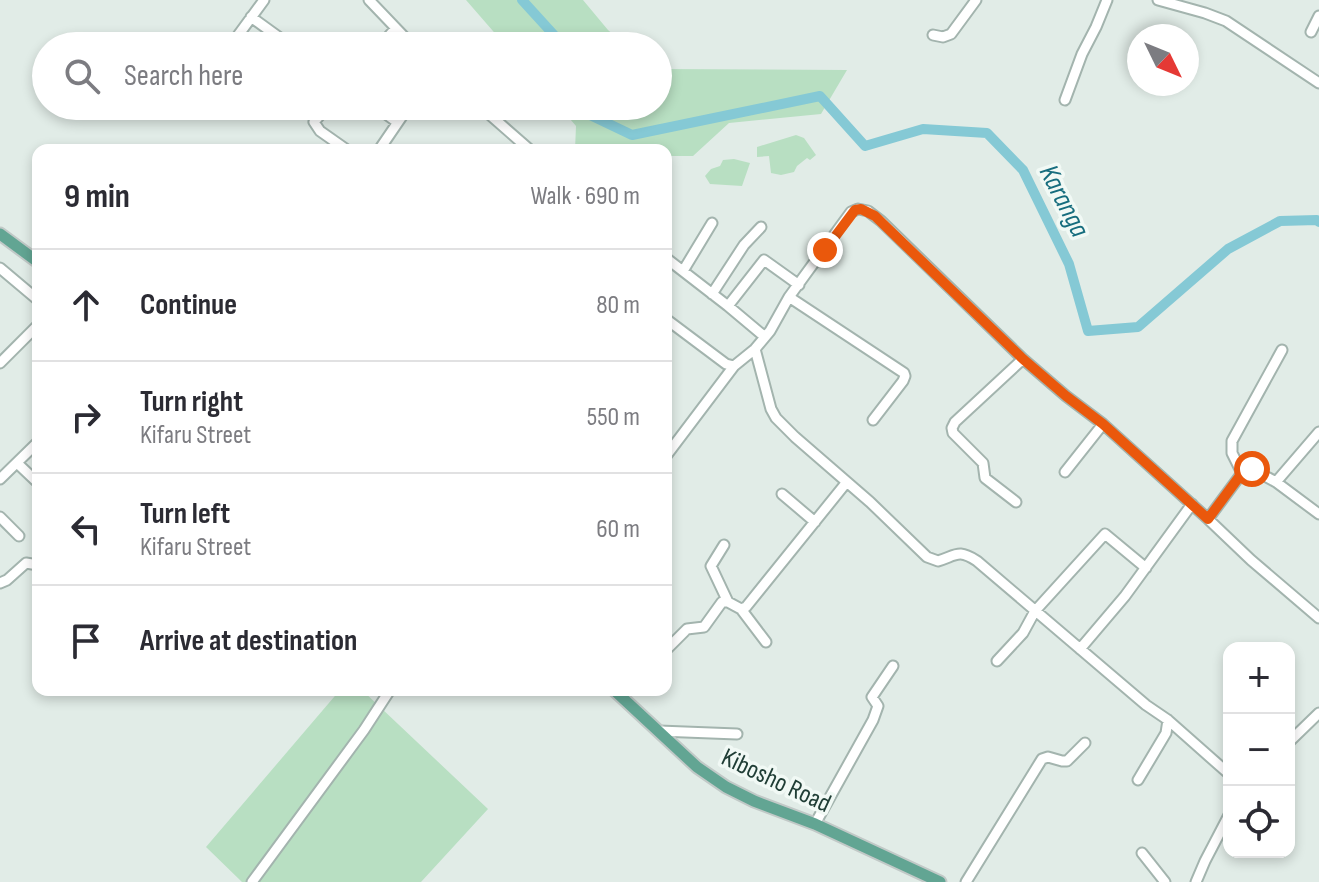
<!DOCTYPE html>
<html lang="en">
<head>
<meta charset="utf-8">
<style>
	:root { --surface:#fff; --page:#f2f2f3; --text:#2b2b33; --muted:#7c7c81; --line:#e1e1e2 }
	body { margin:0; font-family:"Sofia Sans Condensed",sans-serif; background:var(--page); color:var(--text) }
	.controls { position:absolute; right:24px; bottom:24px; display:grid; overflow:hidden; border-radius:16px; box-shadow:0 4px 12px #0003 }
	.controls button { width:72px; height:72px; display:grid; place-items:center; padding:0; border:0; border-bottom:2px solid var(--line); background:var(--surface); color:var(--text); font:40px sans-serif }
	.compass { position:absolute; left:1127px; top:24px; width:72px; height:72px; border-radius:50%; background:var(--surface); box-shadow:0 4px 12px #0003; rotate:133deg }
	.stop { position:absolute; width:24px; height:24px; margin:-18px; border:6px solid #ea580c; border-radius:50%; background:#fff }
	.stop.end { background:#ea580c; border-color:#fff; box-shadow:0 2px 8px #0008 }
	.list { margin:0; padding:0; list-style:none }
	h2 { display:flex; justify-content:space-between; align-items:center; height:104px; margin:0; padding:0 32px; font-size:34px }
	h2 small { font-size:26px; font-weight:400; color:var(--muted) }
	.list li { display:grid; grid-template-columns:52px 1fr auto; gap:24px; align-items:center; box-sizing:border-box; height:112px; padding:0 32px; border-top:2px solid var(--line) }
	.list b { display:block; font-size:30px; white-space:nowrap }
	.list p { margin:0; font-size:26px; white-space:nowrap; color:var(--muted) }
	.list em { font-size:26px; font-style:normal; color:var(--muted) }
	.icon { flex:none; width:44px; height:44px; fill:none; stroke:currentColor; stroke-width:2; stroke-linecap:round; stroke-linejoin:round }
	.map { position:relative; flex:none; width:1319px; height:882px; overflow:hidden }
	.search { position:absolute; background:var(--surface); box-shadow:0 4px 12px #0003; left:32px; top:32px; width:640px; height:88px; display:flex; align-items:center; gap:20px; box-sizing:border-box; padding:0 28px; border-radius:44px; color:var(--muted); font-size:30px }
	.panel { position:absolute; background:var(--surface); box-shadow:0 4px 12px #0003; left:32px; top:144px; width:640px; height:552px; border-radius:16px }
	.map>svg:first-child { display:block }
	.green { fill:#b8dfc2 }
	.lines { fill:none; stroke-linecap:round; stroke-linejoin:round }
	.river { stroke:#85c9d5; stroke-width:10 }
	.minor-casing { stroke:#a3b4ae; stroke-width:13 }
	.major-casing { stroke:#c1c9c7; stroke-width:15 }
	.minor { stroke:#fff; stroke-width:9 }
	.major { stroke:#62a593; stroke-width:11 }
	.route { stroke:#ea580c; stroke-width:10 }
	.labels { text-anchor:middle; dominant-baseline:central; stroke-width:7; stroke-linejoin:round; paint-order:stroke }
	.street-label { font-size:26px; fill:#203e36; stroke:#f1f9f5 }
	.water-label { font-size:28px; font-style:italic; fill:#166d7e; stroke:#f1f9f5 }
</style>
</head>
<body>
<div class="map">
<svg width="1319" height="882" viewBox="0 0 1319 882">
	<rect width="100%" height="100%" fill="#e1ece7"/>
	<!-- green -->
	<path class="green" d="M466,0H583L608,30L626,46H506Z
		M658,69L847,70L821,114L729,123L693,156H666V150H575L576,126L559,106H658Z
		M796,135L804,138L816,155L810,160L807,158L797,166L794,172L781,175L771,173L769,156L757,157V147Z
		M734,159L750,163L742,186L710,184L705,176L711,169L720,166L723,160Z
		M340,690H362L488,809L421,882H242L206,847Z"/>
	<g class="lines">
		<!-- river -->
		<path class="river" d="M522,0L564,46
			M585,106L588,114L632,135L820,96L865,146L923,129L987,133L1023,170L1069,264L1088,331L1138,327L1228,249L1280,221L1317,220L1319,222"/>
		<!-- minor casing -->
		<g class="minor-casing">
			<path id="minor" d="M369,0L413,46
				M1158,0L1205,13L1226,21L1319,83
				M251,17L291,46
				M1311,32L1319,16
				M933,35L943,37L951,34L976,0
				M231,45L264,0
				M380,46L396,28
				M1065,100L1082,54L1096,27L1107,0
				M328,106L314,122L320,131L347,150
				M375,106L397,122
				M480,106L530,150
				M379,150L409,106
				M666,258L728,306L764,260L799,285
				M0,268L38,300
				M683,271L712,223
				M712,294L744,245L761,227
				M789,297L904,373L905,376L903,381L873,420
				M728,306L765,337
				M666,319L726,364L734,366L755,349L770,331L789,297L851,212L858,209L868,211L881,221L1023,359L1066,396L1103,424L1208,519L1251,560L1319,618
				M755,349L771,409L776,418L795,437L870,502L927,557L938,561C957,555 958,549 977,561L1146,705L1168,720L1229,774
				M0,363L38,325
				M666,456L734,366
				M17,463L36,481
				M1065,472L1103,424
				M1242,473L1232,453V441L1282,350
				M0,479L38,442
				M1276,482L1319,432
				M782,494L815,522
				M1016,502L985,478L983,463L953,433L952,428L955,422L1023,359
				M0,517L19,536
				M1208,519L1242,473L1252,469L1276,482L1319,514
				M724,545L711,566L728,602
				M0,583L7,580L26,563L38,565
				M741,609L766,642
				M1080,649L1125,596L1192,504
				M666,650L687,629L704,627L722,602H728L741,609L746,607L846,483
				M997,661L1023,633L1035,611L1105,534L1146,568
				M659,731L737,734
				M1289,742L1319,713
				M1138,780L1166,733L1168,720
				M815,824L873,720L878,706L872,697L893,666
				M1142,853L1165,882
				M252,882L364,730L390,690
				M966,882L1042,759L1048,757L1062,761H1067L1085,743
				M1196,882L1205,861L1229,815"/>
		</g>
		<!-- major casing -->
		<g class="major-casing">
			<path id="major" d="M0,234L38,262
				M614,690L697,767L726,787L754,801L815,824L940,882"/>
		</g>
		<!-- minor -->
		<use href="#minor" class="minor"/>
		<!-- major -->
		<use href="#major" class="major"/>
	</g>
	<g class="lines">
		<!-- route -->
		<path class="route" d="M825,250L855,210L861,209L875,216L1023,359L1066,396L1103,424L1208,519L1242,473L1252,469"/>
	</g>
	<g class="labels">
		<!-- street labels -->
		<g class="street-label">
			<text transform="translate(776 781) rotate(25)">Kibosho Road</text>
		</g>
		<!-- water labels -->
		<g class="water-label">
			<text transform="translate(1064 201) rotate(63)">Karanga</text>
		</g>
	</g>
</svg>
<div class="controls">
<button>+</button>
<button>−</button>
<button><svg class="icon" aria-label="locate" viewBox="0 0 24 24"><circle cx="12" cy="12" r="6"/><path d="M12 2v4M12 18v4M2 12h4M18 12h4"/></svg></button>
</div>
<svg class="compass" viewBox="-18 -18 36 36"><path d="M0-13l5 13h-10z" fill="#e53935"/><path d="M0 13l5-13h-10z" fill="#7c7c81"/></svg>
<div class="stop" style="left:1252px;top:469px"></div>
<div class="stop end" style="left:825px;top:250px"></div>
<div class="search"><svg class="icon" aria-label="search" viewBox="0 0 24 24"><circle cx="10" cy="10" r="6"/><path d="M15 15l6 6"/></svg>Search here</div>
<section class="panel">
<h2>9 min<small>Walk · 690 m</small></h2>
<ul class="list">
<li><svg class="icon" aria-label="ahead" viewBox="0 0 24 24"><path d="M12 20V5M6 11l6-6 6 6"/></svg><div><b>Continue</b></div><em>80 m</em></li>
<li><svg class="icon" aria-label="right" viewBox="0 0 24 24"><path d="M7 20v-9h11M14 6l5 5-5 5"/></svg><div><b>Turn right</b><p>Kifaru Street</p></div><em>550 m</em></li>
<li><svg class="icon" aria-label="left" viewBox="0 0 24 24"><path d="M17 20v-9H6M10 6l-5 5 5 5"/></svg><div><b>Turn left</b><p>Kifaru Street</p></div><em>60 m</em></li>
<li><svg class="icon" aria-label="arrive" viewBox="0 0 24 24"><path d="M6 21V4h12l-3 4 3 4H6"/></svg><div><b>Arrive at destination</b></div></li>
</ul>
</section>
</div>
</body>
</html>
